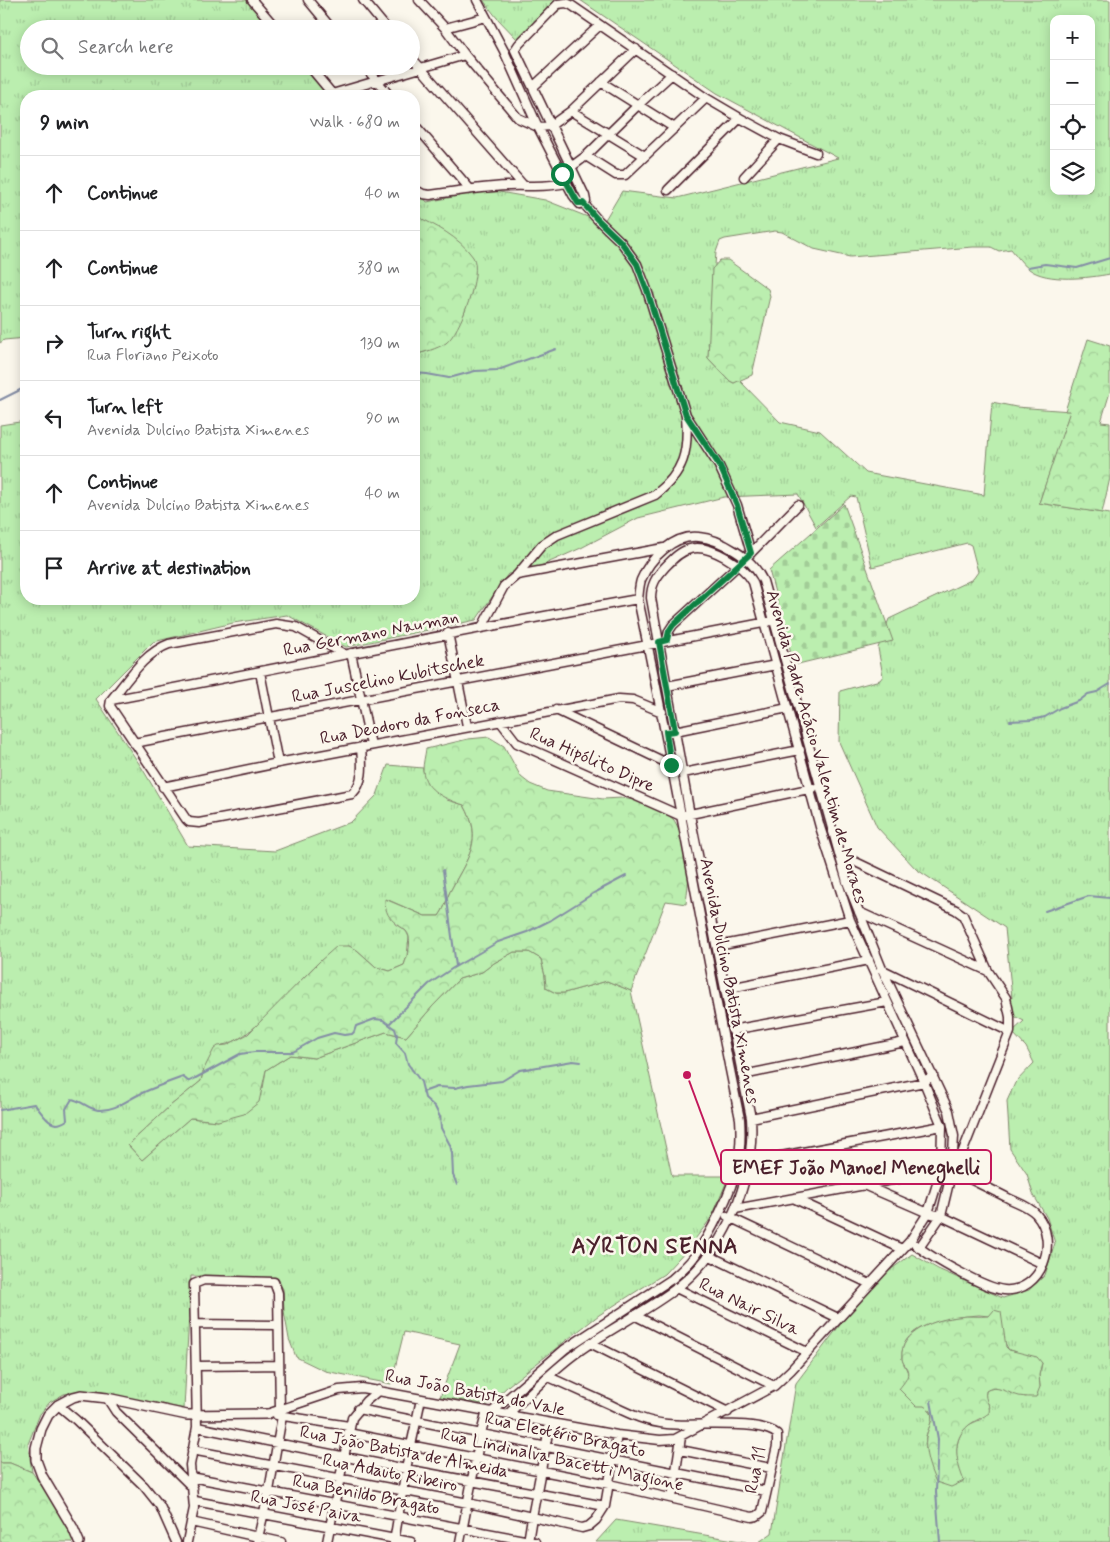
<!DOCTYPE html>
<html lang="en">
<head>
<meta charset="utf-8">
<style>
	:root { --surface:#fff; --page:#f2f2f2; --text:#202124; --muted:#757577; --line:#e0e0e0 }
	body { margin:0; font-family:Mynerve,sans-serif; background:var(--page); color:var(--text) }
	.controls { position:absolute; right:15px; top:15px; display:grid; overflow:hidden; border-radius:10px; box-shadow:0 2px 12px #0003 }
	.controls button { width:45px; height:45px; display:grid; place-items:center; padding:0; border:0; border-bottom:1px solid var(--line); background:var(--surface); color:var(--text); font:25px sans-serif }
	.stop { position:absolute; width:15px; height:15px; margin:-11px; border:4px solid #0b8043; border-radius:50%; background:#fff }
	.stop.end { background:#0b8043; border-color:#fff; box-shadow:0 1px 5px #0008 }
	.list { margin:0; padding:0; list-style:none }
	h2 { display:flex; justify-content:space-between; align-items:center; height:65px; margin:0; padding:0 20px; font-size:21px }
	h2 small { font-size:16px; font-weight:400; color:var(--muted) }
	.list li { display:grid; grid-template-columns:32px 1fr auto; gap:15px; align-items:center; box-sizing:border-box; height:75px; padding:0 20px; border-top:1px solid var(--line) }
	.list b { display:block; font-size:19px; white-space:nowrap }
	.list p { margin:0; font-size:16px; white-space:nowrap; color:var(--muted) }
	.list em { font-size:16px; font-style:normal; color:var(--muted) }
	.icon { flex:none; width:28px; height:28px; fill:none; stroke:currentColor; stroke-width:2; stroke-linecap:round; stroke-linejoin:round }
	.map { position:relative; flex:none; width:1110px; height:1542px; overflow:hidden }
	.search { position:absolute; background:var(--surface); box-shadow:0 2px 12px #0003; left:20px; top:20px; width:400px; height:55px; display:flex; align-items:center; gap:12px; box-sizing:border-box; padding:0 18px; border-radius:28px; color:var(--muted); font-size:19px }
	.panel { position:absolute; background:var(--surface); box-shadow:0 2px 12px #0003; left:20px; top:90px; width:400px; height:515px; border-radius:20px }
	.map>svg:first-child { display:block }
	.grass { fill:url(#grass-tufts); stroke:#82866d; fill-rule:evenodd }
	.forest { fill:url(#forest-crowns); stroke:#82866d }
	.cemetery { fill:url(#cemetery-stones); stroke:#82866d }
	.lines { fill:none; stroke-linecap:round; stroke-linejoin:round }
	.stream { stroke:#848da5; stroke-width:2 }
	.minor-casing { stroke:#4a1f2b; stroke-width:11 }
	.tertiary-casing { stroke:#4a1f2b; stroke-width:12 }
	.minor { stroke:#fbf7ec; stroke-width:8 }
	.tertiary { stroke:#fbf7ec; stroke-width:9 }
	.route { stroke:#0b8043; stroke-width:6 }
	.labels { text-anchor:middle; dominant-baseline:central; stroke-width:5; stroke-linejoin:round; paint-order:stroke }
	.street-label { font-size:18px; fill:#4a1f2b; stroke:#fbf7ec }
	.district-label { font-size:22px; font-weight:bold; letter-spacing:1px; fill:#4a1f2b; stroke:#fbf7ec }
	.leader { fill:none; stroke:#c2185b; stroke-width:2 }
	.callout-dot { fill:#c2185b; stroke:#fbf7ec; stroke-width:2 }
	.callout { fill:#fbf7ec; stroke:#c2185b; stroke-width:2 }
	.callout-label { font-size:19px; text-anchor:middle; font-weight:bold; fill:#4a1f2b }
</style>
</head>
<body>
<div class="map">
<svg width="1110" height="1542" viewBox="0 0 1110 1542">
	<defs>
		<pattern id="grass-tufts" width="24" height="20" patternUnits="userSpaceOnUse" patternTransform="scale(1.25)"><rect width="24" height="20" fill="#bbeeaf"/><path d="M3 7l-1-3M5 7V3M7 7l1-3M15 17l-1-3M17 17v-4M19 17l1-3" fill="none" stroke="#a2cc97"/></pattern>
		<pattern id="forest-crowns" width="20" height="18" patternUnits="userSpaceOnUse" patternTransform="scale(1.25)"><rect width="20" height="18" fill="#bbeeaf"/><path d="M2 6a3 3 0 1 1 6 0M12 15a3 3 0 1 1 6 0" fill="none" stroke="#a2cc97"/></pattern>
		<pattern id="cemetery-stones" width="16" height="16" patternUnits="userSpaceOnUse" patternTransform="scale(1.25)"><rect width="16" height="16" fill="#bbeeaf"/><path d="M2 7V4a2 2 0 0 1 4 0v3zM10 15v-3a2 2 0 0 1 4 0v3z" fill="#a2cc97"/></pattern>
	</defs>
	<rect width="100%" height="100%" fill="#fbf7ec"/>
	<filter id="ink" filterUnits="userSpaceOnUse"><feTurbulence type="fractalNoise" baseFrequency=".02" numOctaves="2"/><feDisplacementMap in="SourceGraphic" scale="10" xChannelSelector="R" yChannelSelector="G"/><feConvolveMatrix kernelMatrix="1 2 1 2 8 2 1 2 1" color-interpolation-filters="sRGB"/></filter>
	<g filter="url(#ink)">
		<!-- grass -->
		<path class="grass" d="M0,0H256L280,29H29V66H312L337,96H26V338L4,340L0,343Z
			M483,0H574L518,40L497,18Z
			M580,0H1110V274C1089,278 1047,283 1029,269C1022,264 1017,256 1011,249L999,251L991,247H973L850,257L814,249L782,232L775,231L725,239L720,241L716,252L708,358L730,381L734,383L739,380L780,422L820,431L866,473L984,495L992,402L1016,407L1071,411L1039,503L1110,514V1542H759L772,1533L796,1383L871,1284L912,1254L938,1269L1003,1298L1029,1290L1045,1275L1055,1243L1047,1218L1033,1194L1027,1174L1010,1149L1007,1101L1015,1083L1034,1063L1026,1047L1012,1032L1024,1021L1002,1010L1012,998L1005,928L916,869L877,827L839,742L840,691L880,680L883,676L878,648L889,619L973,579L978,572L971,545L967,543L872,567L856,497L851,496L816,527L798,494L724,497L638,518L581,548L534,569L508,574L476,620L346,647L287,615L233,623L153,642L96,699L142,768L188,846L275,851L351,822L377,795L388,765L423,768V771L447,800L464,805C484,840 468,857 452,888C446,898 447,905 439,916H425L386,899L395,924L406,931L409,937L407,956L404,965L390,971L376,967L357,950L349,946C339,951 326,955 318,963C296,983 250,1043 222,1045L204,1069L201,1081L170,1106L128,1145L142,1160L190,1118L218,1121L263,1088L266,1070L290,1055L314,1058L386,1032L406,1037L432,1007L459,979L482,972L494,963L514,952H529L541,959L545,976L546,988L556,993H564L607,981L631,991L672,1176H729L712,1217L689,1247L664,1274L599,1315L509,1385L488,1405L440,1397L460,1344L404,1332L391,1384L325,1371L296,1357L289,1339L284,1311L283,1289L280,1284L272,1279L191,1276L184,1409L97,1391L64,1394L50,1402L40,1414L28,1444L32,1472L10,1463H0V425L26,421V599H414V355L431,350L447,342L464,314L472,290L475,272L421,218L414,215V186L427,202L488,190L545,200L603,223L622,191L677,198L838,158L717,93ZM1054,19H1091V191H1054ZM979,1315L989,1316L1009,1350L1042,1363L1039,1375L1040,1387L1026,1397C1014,1395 997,1383 986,1391L985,1398L990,1407C988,1410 986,1415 983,1417C979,1422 971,1422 966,1427C956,1437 955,1452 958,1465L926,1449C926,1445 925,1440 926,1436C929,1426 936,1417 928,1408L900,1389C902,1386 905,1383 907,1380C911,1372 903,1366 902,1358C899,1322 955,1317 979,1315Z
			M616,1520L746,1542H596Z"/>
		<!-- forest -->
		<path class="forest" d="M414,215C435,225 459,237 473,257C483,272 460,333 446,343C437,349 424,352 414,355Z
			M720,260H728L768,289L770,296L752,375L734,383L730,381L708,358L712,269Z
			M1088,339L1110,346V392L1101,422L1110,423V478L1102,513L1039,503L1070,411H1065Z
			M489,737L504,746L521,777L530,784L547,791L603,799L622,798L656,804L674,820L684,838L689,875L686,904L666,901L631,991L607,981L564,993H556L546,988L545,976L541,959L529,952H514L494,963L482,972L459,979L432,1007L406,1037L386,1032L314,1058L290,1055L266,1070L259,1102L244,1114L218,1121L190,1118L142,1160L128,1145L170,1106L201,1081L204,1069L214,1049L218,1046L227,1045L248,1034L320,961L337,946H349L357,950L376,967L390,971L404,965C407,957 411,946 409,937C407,924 384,926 385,899L425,916H439C447,905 446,898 452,888C468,857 484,840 464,805C448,800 424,791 423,770C423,763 425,756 426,749L468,739Z
			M994,1310L1001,1312L1006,1347L1009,1350L1037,1357L1042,1363L1039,1375L1040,1387L1036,1397C1030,1397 1025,1397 1019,1396C1008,1393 996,1384 986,1391C984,1401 991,1404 989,1413C983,1418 975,1420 969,1425C950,1440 957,1463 964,1481L951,1487L936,1482C930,1470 924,1452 926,1438C927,1429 934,1422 931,1411L924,1406H916L899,1389C904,1382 910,1377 907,1369C905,1365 902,1362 902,1358C899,1331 937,1319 958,1317C969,1315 979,1317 989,1316Z
			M0,1463H10L32,1472L59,1511L74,1542H0Z"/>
		<!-- cemetery -->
		<path class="cemetery" d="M844,504L893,641L794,665L769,570Z"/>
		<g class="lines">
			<!-- stream -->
			<path class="stream" d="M1028,267L1045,264L1077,268L1110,258
				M414,373L427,374L449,378L475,371L498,370L556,349
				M0,400L26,387
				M1010,721L1031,720L1045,717L1060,708L1079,701L1088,694L1097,692L1110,684
				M443,870L456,966
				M1045,911L1089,896L1110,898
				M389,1024L429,984L453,968L498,942L527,932L551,920L594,893L626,876
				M423,1092L437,1087L455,1088L468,1085L502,1081L520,1070L573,1061L581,1062
				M0,1110L34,1104C44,1114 50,1132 67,1120L66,1109L72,1099C82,1101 88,1109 98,1110C115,1111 127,1100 142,1093C155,1087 169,1082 183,1077L188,1081H190L240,1054L254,1052H293L317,1038L334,1033L344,1035L352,1034L354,1032L356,1026L375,1019L383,1020L395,1029L397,1035L396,1043L405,1053L408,1064L421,1082L425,1098L435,1107L440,1117L441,1128L450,1145L452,1153L453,1175L457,1185
				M931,1401L938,1439L936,1492L940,1542"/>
			<!-- minor casing -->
			<g class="minor-casing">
				<path id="minor" d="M252,0L277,29
					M308,0L332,29
					M363,0L387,29
					M419,0L445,28L465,55L518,118L538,127L550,126L571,111L636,49
					M477,0L504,51L538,127L573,195L580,204L586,201L585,196L515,50L519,44L558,4L566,3L571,5L706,98L740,118L779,139L816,153
					M445,28L486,17
					M411,57L523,185
					M309,66L334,96
					M364,66L390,96
					M601,82L673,127
					M533,87L600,25
					M332,94L465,55
					M571,111L643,155
					M414,124L470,189
					M586,156L616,175H625L706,98
					M567,170L586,156L637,106L672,74
					M744,177L779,139
					M414,189L423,194L430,195C456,191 482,187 508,186C528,185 546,188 566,183
					M668,190L740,118
					M583,203L597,219L621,242L637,264L647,290L686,415L719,466L737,505L751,553
					M517,575L542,545L557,535L655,495C684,472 689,452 686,416
					M482,627L504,586L517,575L664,548
					M448,633L467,726
					M667,640L669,631L673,625L746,558L798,505
					M351,653L371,745
					M344,654L296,627L276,624L169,644C144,653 127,681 111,700L110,706L186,819L189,822L199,823L352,794C365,781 362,764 361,747
					M260,672L278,763
					M667,686L776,665
					M111,700C287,667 462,630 638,599
					M556,710L671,765
					M500,721L517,743L681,816L813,788
					M670,732L788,708
					M134,743L768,622
					M683,773L800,750
					M163,787L278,763L619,699L633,700L662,712
					M839,854L956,910L963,915L988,971L1006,998L1010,1017V1032L961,1156L952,1166
					M859,912L988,971
					M718,946L850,920
					M881,969L1010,1032
					M725,989L869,960
					M732,1030L887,1002
					M743,1075L905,1042
					M751,1118L924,1082L933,1075
					M749,1162L942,1126
					M866,1186L928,1213L941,1216L1043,1264
					M795,1199L902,1249
					M735,1209L941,1171L952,1170C971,1180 991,1189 1010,1199C1019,1203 1030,1207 1036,1214C1060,1241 1042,1293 1004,1290C984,1288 932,1258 916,1245
					M727,1216L870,1284
					M710,1256L838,1318
					M676,1288L807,1352
					M634,1315L774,1386
					M194,1324L278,1325
					M590,1343L728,1412
					M197,1366L279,1365
					M107,1398L116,1412L193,1488
					M58,1405L76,1420L144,1486L160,1506L176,1542
					M358,1409L766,1491
					M492,1412L565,1349L672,1279C680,1272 688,1265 694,1257C710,1235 732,1192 737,1165C741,1150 741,1134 740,1119C704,946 675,772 638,599C639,593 639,586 641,580C650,558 674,534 699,537C712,538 724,544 735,551C748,559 756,567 763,581L847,882L882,969L949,1111L954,1136L952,1170L941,1216L919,1248
					M267,1414L339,1390L362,1388L617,1435L660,1440L675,1439L774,1386L791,1370L910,1241L928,1213L941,1171L942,1126L924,1082L850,920L820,827L753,582C744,566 709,543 690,549C680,551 672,560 665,567C656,577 651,585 651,598L690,815L751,1118C755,1179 726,1249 678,1287C647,1311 611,1328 579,1351C553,1369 531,1393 508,1414
					M277,1415L349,1426
					M197,1427L406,1469L605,1506
					M348,1433L609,1484L752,1517L757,1516L762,1512L777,1446V1434C759,1419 692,1427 667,1424C645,1422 628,1413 609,1404C589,1395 569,1386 549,1377
					M192,1450L468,1503L582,1528L589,1526L596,1520L605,1506L617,1435
					M680,1450L771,1468
					M191,1477L535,1542
					M672,1498L681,1437
					M195,1501L411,1542
					M191,1522L281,1542
					M187,1542L194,1508L190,1465L197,1427L194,1284L204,1280L274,1282L278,1293L280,1410
					M257,1542L269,1491L282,1416
					M327,1542L352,1418L366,1401L379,1390
					M394,1542L406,1469L421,1399
					M460,1542L481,1433L487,1411
					M528,1542L532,1517L550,1423"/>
			</g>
			<!-- tertiary casing -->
			<g class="tertiary-casing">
				<path id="tertiary" d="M79,1542L73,1528L42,1476L36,1460V1448L41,1429L48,1415L58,1405L73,1397L81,1395L107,1398L187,1415L267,1414"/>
			</g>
			<!-- minor -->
			<use href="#minor" class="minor"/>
			<!-- tertiary -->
			<use href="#tertiary" class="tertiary"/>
		</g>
	</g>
	<g class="lines" filter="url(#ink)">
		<!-- route -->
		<path class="route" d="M562,174L578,203H583L597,219L621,242L637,264L647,290L686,415L720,466L737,505L751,553L673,625L669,631L667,640L659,642L675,731L666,732L671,765"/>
	</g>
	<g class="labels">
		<!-- street labels -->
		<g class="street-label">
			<text transform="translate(371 634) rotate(-11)">Rua Germano Nauman</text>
			<text transform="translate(388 679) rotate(-11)">Rua Juscelino Kubitschek</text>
			<text transform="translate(410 722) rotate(-11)">Rua Deodoro da Fonseca</text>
			<text transform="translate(816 747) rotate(74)">Avenida Padre Acácio Valentim de Moraes</text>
			<text transform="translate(592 760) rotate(24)">Rua Hipólito Dipre</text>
			<text transform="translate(729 981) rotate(79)">Avenida Dulcino Batista Ximenes</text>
			<text transform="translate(749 1307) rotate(26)">Rua Nair Silva</text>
			<text transform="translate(475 1393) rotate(11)">Rua João Batista do Vale</text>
			<text transform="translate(565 1435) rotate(12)">Rua Eleotério Bragato</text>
			<text transform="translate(404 1452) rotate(11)">Rua João Batista de Almeida</text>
			<text transform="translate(562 1460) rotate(12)">Rua Lindinalva Bacetti Magione</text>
			<text transform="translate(756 1470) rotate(-79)">Rua 11</text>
			<text transform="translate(390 1473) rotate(11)">Rua Adauto Ribeiro</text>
			<text transform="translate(366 1495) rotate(11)">Rua Benildo Bragato</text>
			<text transform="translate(306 1507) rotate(11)">Rua José Paiva</text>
		</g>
		<!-- district labels -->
		<g class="district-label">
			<text x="655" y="1247">AYRTON SENNA</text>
		</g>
	</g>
	<!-- callouts -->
	<path class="leader" d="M687 1075L721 1167"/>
	<circle class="callout-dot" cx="687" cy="1075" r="5"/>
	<rect class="callout" x="721" y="1150" width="270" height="34" rx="5"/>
	<g class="callout-label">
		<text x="856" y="1174">EMEF João Manoel Meneghelli</text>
	</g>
</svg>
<div class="controls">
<button>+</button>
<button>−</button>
<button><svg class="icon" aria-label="locate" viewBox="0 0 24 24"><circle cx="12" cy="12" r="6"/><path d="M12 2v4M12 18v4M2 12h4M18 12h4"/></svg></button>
<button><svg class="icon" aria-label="layers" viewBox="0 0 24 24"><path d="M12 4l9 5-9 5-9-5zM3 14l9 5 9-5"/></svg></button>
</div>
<div class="stop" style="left:562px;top:174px"></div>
<div class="stop end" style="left:671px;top:765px"></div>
<div class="search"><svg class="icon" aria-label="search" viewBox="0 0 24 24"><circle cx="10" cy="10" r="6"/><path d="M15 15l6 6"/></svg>Search here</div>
<section class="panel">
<h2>9 min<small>Walk · 680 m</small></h2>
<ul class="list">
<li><svg class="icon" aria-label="ahead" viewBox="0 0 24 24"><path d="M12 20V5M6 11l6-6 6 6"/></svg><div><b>Continue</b></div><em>40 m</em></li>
<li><svg class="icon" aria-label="ahead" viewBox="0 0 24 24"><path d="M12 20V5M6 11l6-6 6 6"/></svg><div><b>Continue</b></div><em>380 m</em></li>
<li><svg class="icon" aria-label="right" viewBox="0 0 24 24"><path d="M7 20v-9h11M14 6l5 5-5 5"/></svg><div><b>Turn right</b><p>Rua Floriano Peixoto</p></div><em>130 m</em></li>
<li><svg class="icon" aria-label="left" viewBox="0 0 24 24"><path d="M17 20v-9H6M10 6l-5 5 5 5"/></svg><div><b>Turn left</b><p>Avenida Dulcino Batista Ximenes</p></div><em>90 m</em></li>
<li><svg class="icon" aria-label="ahead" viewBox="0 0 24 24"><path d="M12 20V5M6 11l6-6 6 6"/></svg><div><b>Continue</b><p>Avenida Dulcino Batista Ximenes</p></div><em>40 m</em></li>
<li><svg class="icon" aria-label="arrive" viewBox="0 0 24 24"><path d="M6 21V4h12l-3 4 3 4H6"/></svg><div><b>Arrive at destination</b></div></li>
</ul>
</section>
</div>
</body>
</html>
